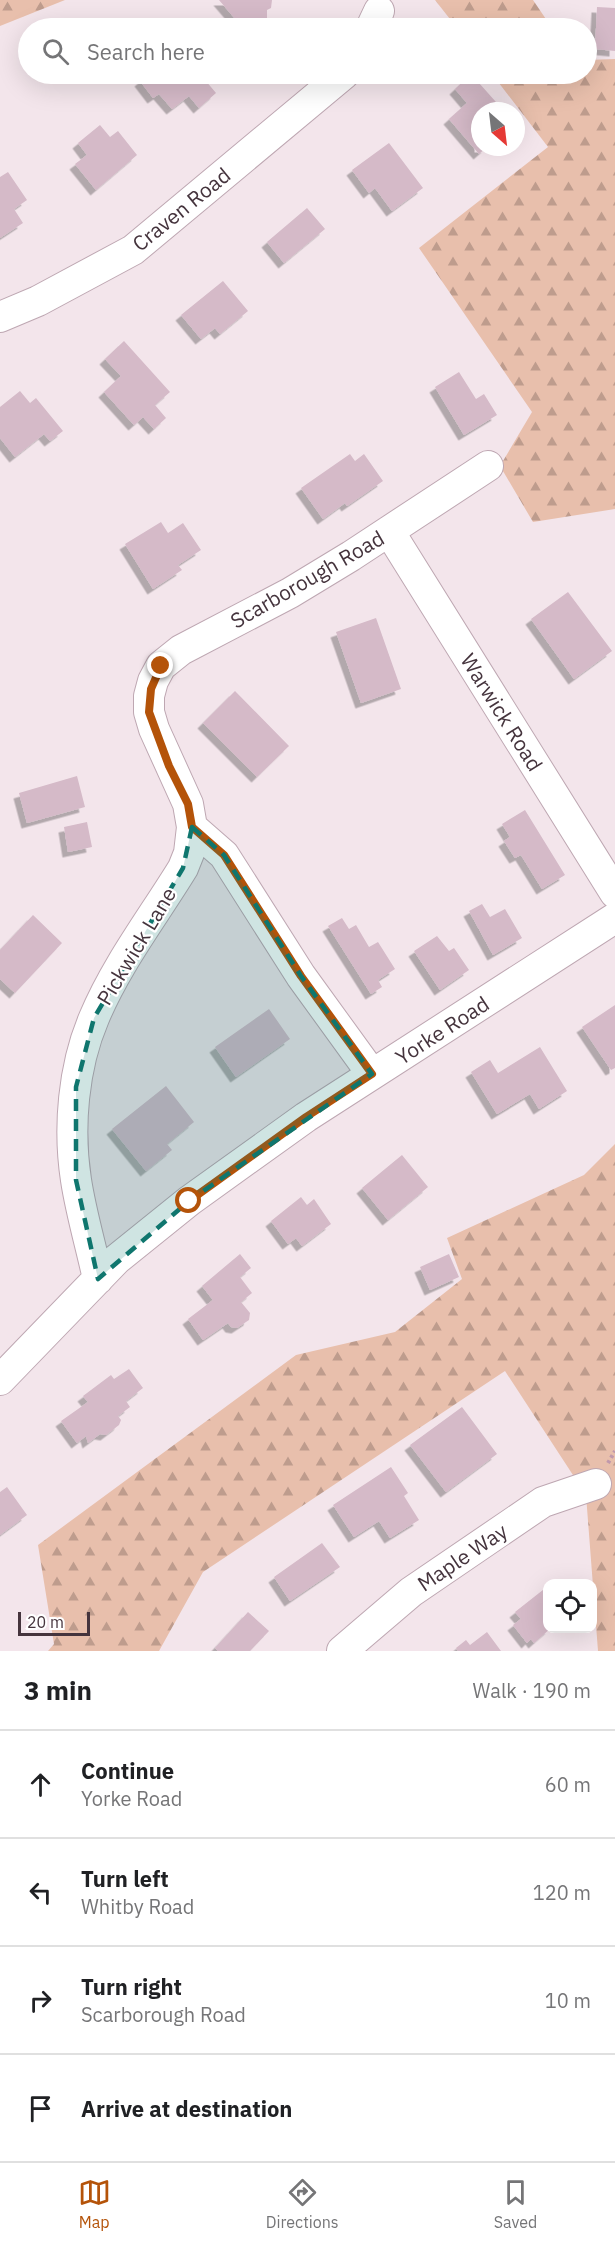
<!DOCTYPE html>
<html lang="en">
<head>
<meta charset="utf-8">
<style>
	:root { --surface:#fff; --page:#f6f6f6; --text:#202124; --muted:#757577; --line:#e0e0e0; --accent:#b45309 }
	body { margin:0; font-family:"IBM Plex Sans",sans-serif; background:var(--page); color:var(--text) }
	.controls { position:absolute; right:18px; bottom:18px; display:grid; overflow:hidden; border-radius:12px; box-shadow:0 6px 24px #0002 }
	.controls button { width:54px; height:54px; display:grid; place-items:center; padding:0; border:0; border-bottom:2px solid var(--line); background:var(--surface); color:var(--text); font:30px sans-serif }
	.compass { position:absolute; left:471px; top:102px; width:54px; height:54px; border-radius:50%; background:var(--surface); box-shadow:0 6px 24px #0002; rotate:152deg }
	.scale { position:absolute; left:18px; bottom:15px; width:72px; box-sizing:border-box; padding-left:6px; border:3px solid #45343d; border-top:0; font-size:16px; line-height:21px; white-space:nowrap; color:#45343d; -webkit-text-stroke:4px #fff; paint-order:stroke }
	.stop { position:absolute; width:18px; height:18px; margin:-14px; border:4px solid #b45309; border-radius:50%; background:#fff }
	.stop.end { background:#b45309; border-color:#fff; box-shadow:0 2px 6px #0008 }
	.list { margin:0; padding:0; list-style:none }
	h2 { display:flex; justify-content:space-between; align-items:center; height:78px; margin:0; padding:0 24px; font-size:26px }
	h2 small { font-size:20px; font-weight:400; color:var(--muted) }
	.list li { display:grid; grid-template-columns:39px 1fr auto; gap:18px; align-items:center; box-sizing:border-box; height:108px; padding:0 24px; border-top:2px solid var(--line) }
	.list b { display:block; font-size:22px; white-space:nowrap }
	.list p { margin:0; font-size:20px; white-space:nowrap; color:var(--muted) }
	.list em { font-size:20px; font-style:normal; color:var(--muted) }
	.icon { flex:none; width:33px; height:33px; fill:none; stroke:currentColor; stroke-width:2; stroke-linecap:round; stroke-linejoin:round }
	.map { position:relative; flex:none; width:615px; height:1651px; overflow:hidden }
	.search { position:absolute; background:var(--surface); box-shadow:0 6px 24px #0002; left:18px; right:18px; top:18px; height:66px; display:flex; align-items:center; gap:15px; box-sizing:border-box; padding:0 21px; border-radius:33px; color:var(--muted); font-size:22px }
	.sheet { height:510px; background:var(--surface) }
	nav { display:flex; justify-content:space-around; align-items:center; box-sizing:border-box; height:84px; border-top:2px solid var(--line); background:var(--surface); font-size:16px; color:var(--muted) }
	nav a { display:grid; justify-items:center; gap:3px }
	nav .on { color:var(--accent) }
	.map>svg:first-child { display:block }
	.forest { fill:url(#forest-firs) }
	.building { fill:#d5bac8; filter:url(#shadow) }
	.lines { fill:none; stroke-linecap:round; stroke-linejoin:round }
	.minor-casing { stroke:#bea7b2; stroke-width:32 }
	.path { stroke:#c098ac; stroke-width:4; stroke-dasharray:3 3; stroke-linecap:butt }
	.minor { stroke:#fff; stroke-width:30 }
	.route { stroke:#b45309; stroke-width:8 }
	.marked { fill:#0f766e; fill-opacity:0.2; stroke:#0f766e; stroke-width:4.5; stroke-dasharray:12 8; stroke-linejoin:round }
	.labels { text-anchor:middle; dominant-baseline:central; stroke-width:4.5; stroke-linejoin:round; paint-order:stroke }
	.street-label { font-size:21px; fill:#45343d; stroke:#fff }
</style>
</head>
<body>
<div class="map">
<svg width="615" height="1651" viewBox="0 0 615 1651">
	<defs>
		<pattern id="forest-firs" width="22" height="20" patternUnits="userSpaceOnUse" patternTransform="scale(1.5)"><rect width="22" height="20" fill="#e8bfac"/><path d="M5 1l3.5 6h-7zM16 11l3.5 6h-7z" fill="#be9c8d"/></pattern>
		<filter id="shadow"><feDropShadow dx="-5.5" dy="5.5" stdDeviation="0" flood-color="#0004"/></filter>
	</defs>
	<rect width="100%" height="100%" fill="#f3e5eb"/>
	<!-- forest -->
	<path class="forest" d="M0,0H65L0,26Z
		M435,0H533L552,28H457Z
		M615,59V509L533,522L500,466L532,412L419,248L548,147L492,74H586L587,60Z
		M615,1144V1651H598L586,1495L505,1371L203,1572L159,1651H48L54,1644L38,1545L296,1355L395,1332L462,1279L447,1238L584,1175Z"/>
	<!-- building -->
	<path class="building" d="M219,0H272L271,8L267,10V28H243Z
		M597,7L615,8V51L595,49Z
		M149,74H200L216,93L199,108L189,96L172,109L159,94L153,98L140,81Z
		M471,74L504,111H480V147H487L479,154L449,119L467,103L455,89Z
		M100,125L110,137L118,131L137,155L96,190L75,164L87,155L78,143Z
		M389,143L423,188L392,211L375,188L369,193L352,170Z
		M8,172L27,200L14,209L23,223L0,238V177Z
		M307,208L325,229L284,263L267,242Z
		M223,281L248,311L220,334L215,328L201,339L181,315Z
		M124,341L170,392L155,405L166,418L154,429L143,417L134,425L104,392L121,376L105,359Z
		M459,372L476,399L484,394L497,415L464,435L435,387Z
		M20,391L30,403L36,398L63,431L50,441L44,434L15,457L0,438V407Z
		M350,454L355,461L364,454L383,481L347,506L345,503L323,519L301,488Z
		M161,522L168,533L183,523L201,550L178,565L182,570L153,589L125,544Z
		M568,592L612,651L574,679L531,619Z
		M376,618L401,689L361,703L336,632Z
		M235,691L289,746L257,777L203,723Z
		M77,776L85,807L27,823L19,793Z
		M525,810L565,875L542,889L521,855L515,858L504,841L510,837L502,824Z
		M87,822L92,847L68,852L64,827Z
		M482,904L490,917L505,909L522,938L493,955L469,911Z
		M33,915L62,943L15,993L0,979V950Z
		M342,918L349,929L356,925L369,947L378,942L395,969L378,980L382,987L371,994L328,926Z
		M437,936L449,951L454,948L469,970L440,990L414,951Z
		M615,1005V1068L611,1070L582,1027Z
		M269,1009L290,1039L236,1077L215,1047Z
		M540,1047L567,1091L539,1109L530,1094L497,1114L471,1072L490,1060L498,1073Z
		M166,1086L194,1122L167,1144L172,1150L146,1171L112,1129Z
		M402,1155L428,1187L388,1220L362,1188Z
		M301,1197L307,1205L314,1199L331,1224L302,1246L296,1238L288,1244L271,1221Z
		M240,1254L251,1268L240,1277L252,1293L241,1302L250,1313L249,1320L237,1328L231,1327L228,1323L203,1340L188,1319L213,1300L202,1286Z
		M449,1254L459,1277L430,1290L420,1267Z
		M129,1369L143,1388L126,1401L130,1407L118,1416L121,1420L119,1425L106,1435L100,1434L88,1443L86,1436L77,1443L61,1421L88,1402L83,1396L111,1375L114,1379Z
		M462,1407L497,1454L446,1492L410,1445Z
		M391,1467L408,1493L404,1496L419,1520L390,1538L379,1521L354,1537L333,1505Z
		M7,1487L27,1515L0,1535V1492Z
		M322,1543L340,1567L290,1601L274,1577Z
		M548,1586V1628H551L534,1643L531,1639L527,1643L513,1625L521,1619L515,1612Z
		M248,1612L269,1631L250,1651H218L215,1648Z
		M487,1632L501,1651H458L456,1648L466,1640L470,1645Z"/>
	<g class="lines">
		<!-- minor casing -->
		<g class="minor-casing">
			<path id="minor" d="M371,28L379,11
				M0,317L38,301L133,250L344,74
				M389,531L615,893
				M372,1074L301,976L224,855L192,827L188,804L154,729L149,712V696L153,681L161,666L181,650L290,593L351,556L488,466
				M98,1279C91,1246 81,1213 76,1180C68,1128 73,1067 94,1018C116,965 153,917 183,868L189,853L192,827
				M0,1380L117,1259L189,1201L306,1117L615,918
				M342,1651L411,1592L543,1502L596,1484"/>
		</g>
		<!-- path -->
		<path class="path" d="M608,1463L615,1451"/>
		<!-- minor -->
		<use href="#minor" class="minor"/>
	</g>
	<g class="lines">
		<!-- route -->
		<path class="route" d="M161,666L151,689L149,712L169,766L188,804L192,827L224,855L301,976L372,1074L306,1117L189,1201"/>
	</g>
	<!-- marked area -->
	<path class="marked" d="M192,827L224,855L301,976L372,1074L189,1201L98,1279L76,1180V1087L94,1018L183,868Z"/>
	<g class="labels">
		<!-- street labels -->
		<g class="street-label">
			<text transform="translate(181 209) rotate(-39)">Craven Road</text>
			<text transform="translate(307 579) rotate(-30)">Scarborough Road</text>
			<text transform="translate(502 712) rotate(58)">Warwick Road</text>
			<text transform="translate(136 946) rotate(-59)">Pickwick Lane</text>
			<text transform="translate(442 1030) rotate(-33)">Yorke Road</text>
			<text transform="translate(462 1557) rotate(-34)">Maple Way</text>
		</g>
	</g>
</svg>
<div class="controls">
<button><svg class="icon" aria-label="locate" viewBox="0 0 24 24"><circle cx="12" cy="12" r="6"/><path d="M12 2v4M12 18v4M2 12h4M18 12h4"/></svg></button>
</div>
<svg class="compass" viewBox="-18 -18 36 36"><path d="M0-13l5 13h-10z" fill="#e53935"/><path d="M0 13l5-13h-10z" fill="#757577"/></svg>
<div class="scale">20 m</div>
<div class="stop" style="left:189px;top:1201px"></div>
<div class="stop end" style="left:161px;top:666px"></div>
<div class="search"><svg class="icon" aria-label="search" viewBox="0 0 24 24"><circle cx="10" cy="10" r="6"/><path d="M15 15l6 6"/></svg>Search here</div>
</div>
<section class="sheet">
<h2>3 min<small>Walk · 190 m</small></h2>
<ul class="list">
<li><svg class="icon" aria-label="ahead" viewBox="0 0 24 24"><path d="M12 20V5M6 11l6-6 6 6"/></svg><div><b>Continue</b><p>Yorke Road</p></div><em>60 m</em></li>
<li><svg class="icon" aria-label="left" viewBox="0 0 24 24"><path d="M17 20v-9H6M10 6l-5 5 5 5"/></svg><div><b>Turn left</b><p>Whitby Road</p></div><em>120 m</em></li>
<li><svg class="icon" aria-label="right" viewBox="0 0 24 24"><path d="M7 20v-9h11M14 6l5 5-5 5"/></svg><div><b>Turn right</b><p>Scarborough Road</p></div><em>10 m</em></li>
<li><svg class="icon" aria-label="arrive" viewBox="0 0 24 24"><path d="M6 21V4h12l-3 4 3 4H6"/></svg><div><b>Arrive at destination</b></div></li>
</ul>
</section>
<nav>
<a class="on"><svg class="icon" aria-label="map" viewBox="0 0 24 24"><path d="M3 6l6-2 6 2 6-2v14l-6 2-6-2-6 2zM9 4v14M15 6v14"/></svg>Map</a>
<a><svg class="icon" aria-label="directions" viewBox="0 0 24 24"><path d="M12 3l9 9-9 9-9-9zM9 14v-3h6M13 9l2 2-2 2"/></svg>Directions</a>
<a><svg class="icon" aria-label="saved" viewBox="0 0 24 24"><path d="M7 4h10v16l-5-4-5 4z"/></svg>Saved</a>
</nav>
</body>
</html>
